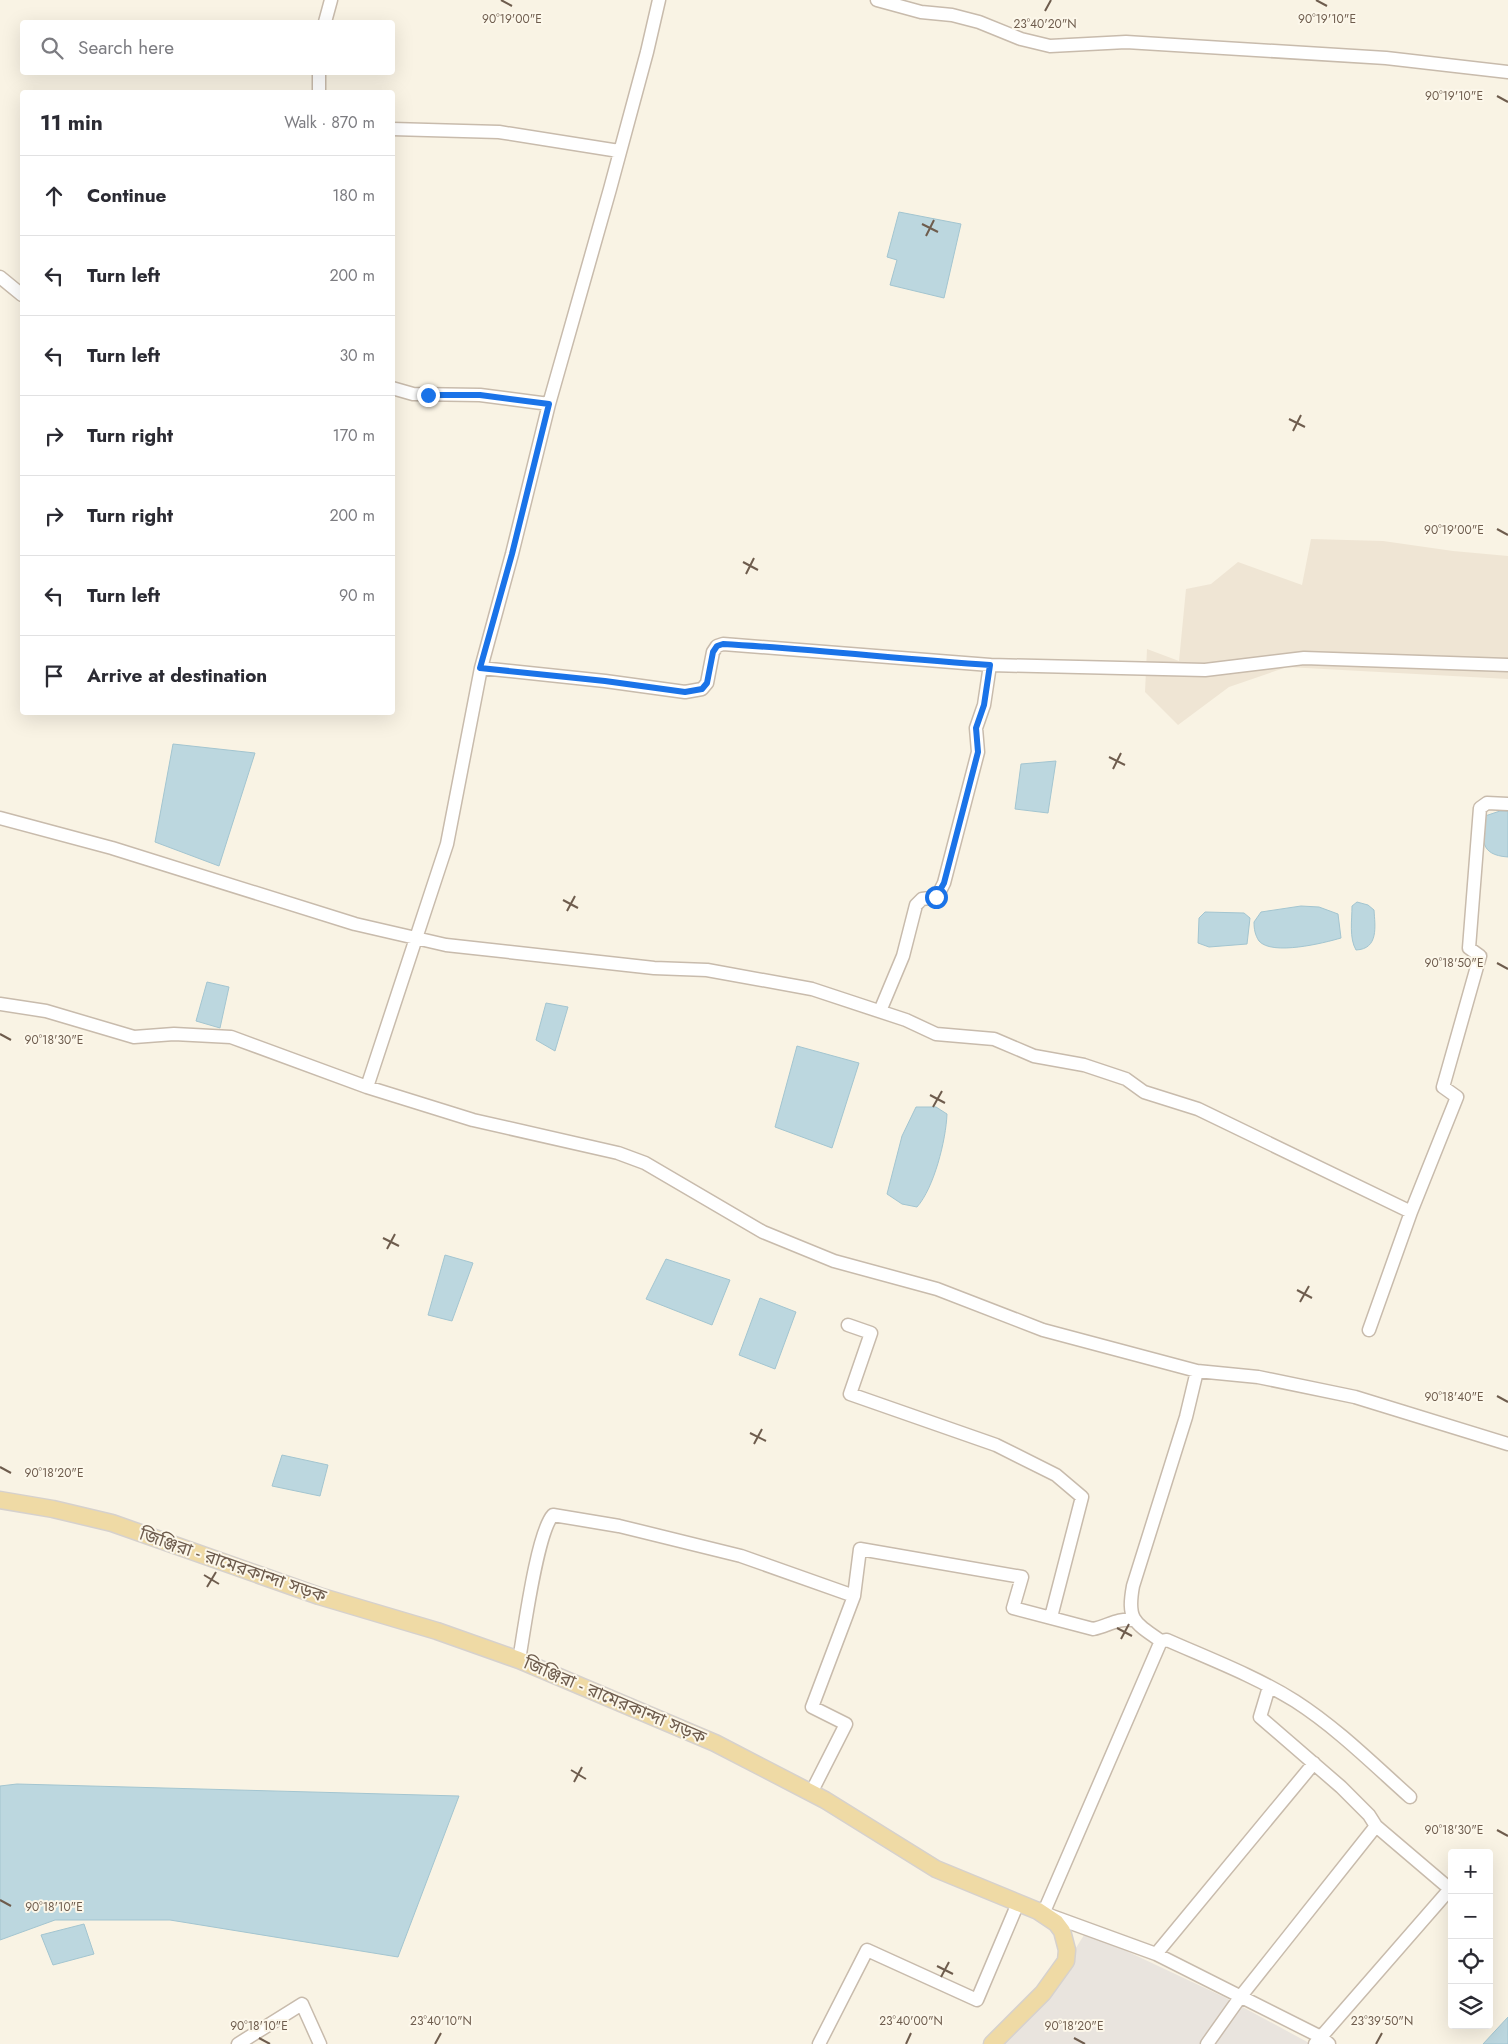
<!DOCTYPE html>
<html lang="en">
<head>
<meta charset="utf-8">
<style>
	:root { --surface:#fff; --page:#f2f2f3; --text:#2b2b33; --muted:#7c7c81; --line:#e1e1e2 }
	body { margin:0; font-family:Jost,"Noto Sans Bengali",sans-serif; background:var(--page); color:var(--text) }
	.controls { position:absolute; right:15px; bottom:15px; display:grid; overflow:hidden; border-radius:5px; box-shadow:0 5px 20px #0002 }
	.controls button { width:45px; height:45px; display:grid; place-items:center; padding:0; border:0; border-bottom:1px solid var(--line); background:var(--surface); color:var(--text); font:25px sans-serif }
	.stop { position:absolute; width:15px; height:15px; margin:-11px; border:4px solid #1a73e8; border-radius:50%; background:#fff }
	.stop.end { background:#1a73e8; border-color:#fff; box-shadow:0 1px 5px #0008 }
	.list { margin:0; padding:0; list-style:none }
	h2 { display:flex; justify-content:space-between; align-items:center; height:65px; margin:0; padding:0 20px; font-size:21px }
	h2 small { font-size:16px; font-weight:400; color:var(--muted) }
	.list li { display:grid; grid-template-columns:32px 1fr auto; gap:15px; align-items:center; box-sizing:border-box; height:80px; padding:0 20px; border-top:1px solid var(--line) }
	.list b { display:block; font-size:19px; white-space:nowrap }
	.list em { font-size:16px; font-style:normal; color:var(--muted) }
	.icon { flex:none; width:28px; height:28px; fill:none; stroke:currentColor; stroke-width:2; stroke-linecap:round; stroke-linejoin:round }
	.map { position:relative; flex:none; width:1508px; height:2044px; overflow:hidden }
	.search { position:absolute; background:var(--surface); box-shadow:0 5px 20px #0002; left:20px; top:20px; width:375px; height:55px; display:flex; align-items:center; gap:12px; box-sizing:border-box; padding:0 18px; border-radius:5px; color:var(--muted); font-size:19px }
	.panel { position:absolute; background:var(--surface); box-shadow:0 5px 20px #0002; left:20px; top:90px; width:375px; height:625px; border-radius:5px }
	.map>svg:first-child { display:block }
	.residential { fill:#efe5d4 }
	.industrial { fill:#e9e4de }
	.water { fill:#bcd7df; stroke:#a3c5d0 }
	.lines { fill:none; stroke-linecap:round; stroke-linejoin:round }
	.minor-casing { stroke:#c8bbac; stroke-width:15 }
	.major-casing { stroke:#d6d1cd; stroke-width:19 }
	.minor { stroke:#fff; stroke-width:12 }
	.major { stroke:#efdaa5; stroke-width:16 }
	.route { stroke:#1a73e8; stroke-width:6 }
	.ticks { fill:none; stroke:#6e5c4d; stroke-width:2 }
	.labels { text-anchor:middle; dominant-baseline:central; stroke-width:4; stroke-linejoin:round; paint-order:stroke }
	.street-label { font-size:18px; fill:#6e5c4d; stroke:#fcf7ea }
	.ticks-label { font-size:12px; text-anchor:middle; fill:#6e5c4d; stroke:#fcf7ea; stroke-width:4; stroke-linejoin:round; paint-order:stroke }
</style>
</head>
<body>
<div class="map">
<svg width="1508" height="2044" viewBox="0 0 1508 2044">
	<rect width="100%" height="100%" fill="#f9f3e4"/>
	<!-- residential -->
	<path class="residential" d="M1311,539L1383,541L1453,551L1508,556V679L1287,667L1229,687L1178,725L1145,692L1147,649L1179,661L1186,589L1211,584L1238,562L1302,585Z"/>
	<!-- industrial -->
	<path class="industrial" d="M1086,1932L1224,1997L1311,2044H1001L1032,2017Z"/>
	<!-- water -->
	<path class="water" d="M899,212L961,224L944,298L890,285L897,260L887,257Z
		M173,744L255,753L219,866L155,842Z
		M1056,761L1048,813L1015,809L1021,764Z
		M1500,811H1508V857C1479,855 1482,839 1485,816Z
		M1357,902L1368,905L1374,910C1375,926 1379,949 1356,950C1349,938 1352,920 1352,906Z
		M1301,906L1319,907L1338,914L1341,938C1324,943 1272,956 1259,941C1255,935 1254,929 1254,922L1261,912Z
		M1205,912L1244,913L1250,918L1247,944L1209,947L1198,943L1199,918Z
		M207,982L229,987L220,1028L196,1021Z
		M546,1003L568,1007L555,1051L536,1040Z
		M797,1046L859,1063L832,1148L775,1127Z
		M916,1107H936L947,1114C946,1140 934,1188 917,1207L902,1204L887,1194L902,1136Z
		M445,1255L473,1263L452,1321L428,1315Z
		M666,1259L730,1280L712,1325L646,1299Z
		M760,1298L796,1312L775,1369L739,1355Z
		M282,1455L328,1465L320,1496L272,1486Z
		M17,1784L459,1796L398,1957L170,1920H55L0,1940V1786Z
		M84,1924L94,1954L53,1965L41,1935Z
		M1508,2017V2044H1483Z"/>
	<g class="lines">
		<!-- minor casing -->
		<g class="minor-casing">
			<path id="minor" d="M877,0L921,12L952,15L979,22L1021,39L1050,46L1126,42L1386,58L1508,72
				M325,22L331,0
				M319,92V72
				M392,129L499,132L619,151
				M0,277L22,295
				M392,388L413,394L480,395L549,404
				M481,668L605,681L685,692L702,689L707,683L713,652L717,646L723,644L990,665L1205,670L1304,658L1508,665
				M0,818L112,848L355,924L446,945L654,968L707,970L812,989L906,1020L936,1034L994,1039L1034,1056L1084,1065L1126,1079L1144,1092L1198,1109L1411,1212
				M0,1004L46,1011L134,1037L174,1034L231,1037L367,1087L473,1120L618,1153L645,1163L763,1232L834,1261L937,1289L1043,1330L1197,1371L1186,1417L1133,1586C1127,1619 1133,1622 1161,1641L1046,1907L1038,1911L1156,1954L1321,2037L1450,1889L1376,1826L1369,1815L1341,1787L1260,1717L1269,1687
				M880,1011L903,956L916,905L922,899L937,897L944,883L978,752L976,728L984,705L990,665
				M367,1087L447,844L481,668L512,554L549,404L610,189L647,52L659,0
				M848,1325L871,1333L850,1394L996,1445L1056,1475L1082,1497L1051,1617
				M1369,1330L1411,1212L1457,1097L1443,1087L1480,956L1469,948L1480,808L1487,803L1508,804
				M1197,1371L1258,1377L1355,1397L1508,1444
				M1161,1641L1167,1640C1210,1659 1255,1676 1295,1701C1337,1728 1373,1764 1410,1797
				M519,1660C524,1632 537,1532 553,1515L619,1526L741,1556L854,1596L860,1549L1022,1577L1013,1608L1093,1629C1108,1626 1117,1618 1133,1620
				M811,1793L846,1724L812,1707L854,1596
				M1156,1954L1314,1763
				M238,2044L302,2004L320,2044
				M819,2044L867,1950L977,2000L1018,1903
				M1207,2044L1241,1996L1376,1826
				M1315,2044L1321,2037L1329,2044"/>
		</g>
		<!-- major casing -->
		<g class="major-casing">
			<path id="major" d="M0,1500L53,1509L112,1523L319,1596L437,1631L519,1660L715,1743L825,1800L936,1869L1038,1911L1056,1923L1062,1931L1067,1950L1066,1961L1043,1993L992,2044"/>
		</g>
		<!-- minor -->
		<use href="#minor" class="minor"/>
		<!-- major -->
		<use href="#major" class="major"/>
	</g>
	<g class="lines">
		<!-- route -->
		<path class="route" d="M428,395H480L549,404L512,554L480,668L605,681L685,692L702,689L707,683L713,652L717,646L723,644C812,649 901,659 990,665L984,705L976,728L978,752L944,883L936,897"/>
	</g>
	<!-- ticks -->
	<path class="ticks" d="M501,0L512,6M1316,0L1327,6M1045,11L1051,0M1497,96L1508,102M922,224L938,232M926,236L934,220M1289,419L1305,427M1293,431L1301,415M1497,529L1508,535M743,562L758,570M746,574L754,558M1109,757L1125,765M1113,769L1121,753M563,900L578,908M567,911L575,896M1497,963L1508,969M0,1034L11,1040M930,1095L945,1103M933,1107L942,1091M383,1238L399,1246M387,1249L395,1234M1297,1290L1312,1298M1300,1302L1309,1286M1497,1396L1508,1402M750,1433L766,1441M754,1444L762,1429M0,1467L11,1473M204,1575L219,1584M207,1587L216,1572M1117,1628L1132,1636M1121,1639L1129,1624M571,1770L586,1779M574,1782L582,1767M1497,1830L1508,1836M0,1900L11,1906M937,1966L953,1974M941,1977L949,1962M259,2038L270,2044M1074,2038L1085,2044M435,2044L441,2033M906,2044L911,2033M1376,2044L1382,2033"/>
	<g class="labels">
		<!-- street labels -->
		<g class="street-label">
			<text transform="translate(233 1565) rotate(19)">জিঞ্জিরা - রামেরকান্দা সড়ক</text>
			<text transform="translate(615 1700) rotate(23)">জিঞ্জিরা - রামেরকান্দা সড়ক</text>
		</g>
	</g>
	<g class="ticks-label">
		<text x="1327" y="23">90°19'10"E</text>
		<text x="512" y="23">90°19'00"E</text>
		<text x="1045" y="28">23°40'20"N</text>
		<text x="1454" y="100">90°19'10"E</text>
		<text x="1454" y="534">90°19'00"E</text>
		<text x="1454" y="967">90°18'50"E</text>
		<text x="54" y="1044">90°18'30"E</text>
		<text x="1454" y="1401">90°18'40"E</text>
		<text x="54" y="1477">90°18'20"E</text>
		<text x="1454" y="1834">90°18'30"E</text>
		<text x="54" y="1911">90°18'10"E</text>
		<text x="441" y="2025">23°40'10"N</text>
		<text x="911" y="2025">23°40'00"N</text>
		<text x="1382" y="2025">23°39'50"N</text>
		<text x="259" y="2030">90°18'10"E</text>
		<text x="1074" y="2030">90°18'20"E</text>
	</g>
</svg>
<div class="controls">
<button>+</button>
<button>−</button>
<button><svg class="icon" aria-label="locate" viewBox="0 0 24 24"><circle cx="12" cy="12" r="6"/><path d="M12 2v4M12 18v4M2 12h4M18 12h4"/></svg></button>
<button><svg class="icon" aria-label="layers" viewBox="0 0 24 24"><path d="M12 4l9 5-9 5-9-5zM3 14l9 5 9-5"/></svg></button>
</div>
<div class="stop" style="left:936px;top:897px"></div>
<div class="stop end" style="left:428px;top:395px"></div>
<div class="search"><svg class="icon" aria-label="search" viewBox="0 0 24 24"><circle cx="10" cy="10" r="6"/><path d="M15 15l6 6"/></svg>Search here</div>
<section class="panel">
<h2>11 min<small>Walk · 870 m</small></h2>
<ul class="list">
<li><svg class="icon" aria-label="ahead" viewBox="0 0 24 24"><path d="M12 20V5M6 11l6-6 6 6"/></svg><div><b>Continue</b></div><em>180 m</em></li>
<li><svg class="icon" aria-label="left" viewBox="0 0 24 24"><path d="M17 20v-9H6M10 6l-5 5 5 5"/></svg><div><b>Turn left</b></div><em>200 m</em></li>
<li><svg class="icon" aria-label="left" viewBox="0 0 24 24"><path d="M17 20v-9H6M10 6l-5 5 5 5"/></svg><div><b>Turn left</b></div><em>30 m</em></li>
<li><svg class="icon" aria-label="right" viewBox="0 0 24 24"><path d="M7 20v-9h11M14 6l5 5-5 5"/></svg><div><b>Turn right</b></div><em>170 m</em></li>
<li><svg class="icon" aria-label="right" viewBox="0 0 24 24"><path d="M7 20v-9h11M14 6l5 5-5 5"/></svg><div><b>Turn right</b></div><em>200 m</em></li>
<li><svg class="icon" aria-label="left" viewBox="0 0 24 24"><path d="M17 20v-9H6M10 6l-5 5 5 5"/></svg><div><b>Turn left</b></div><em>90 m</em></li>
<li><svg class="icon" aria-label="arrive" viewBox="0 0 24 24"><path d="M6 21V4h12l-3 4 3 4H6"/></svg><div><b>Arrive at destination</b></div></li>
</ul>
</section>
</div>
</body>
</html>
